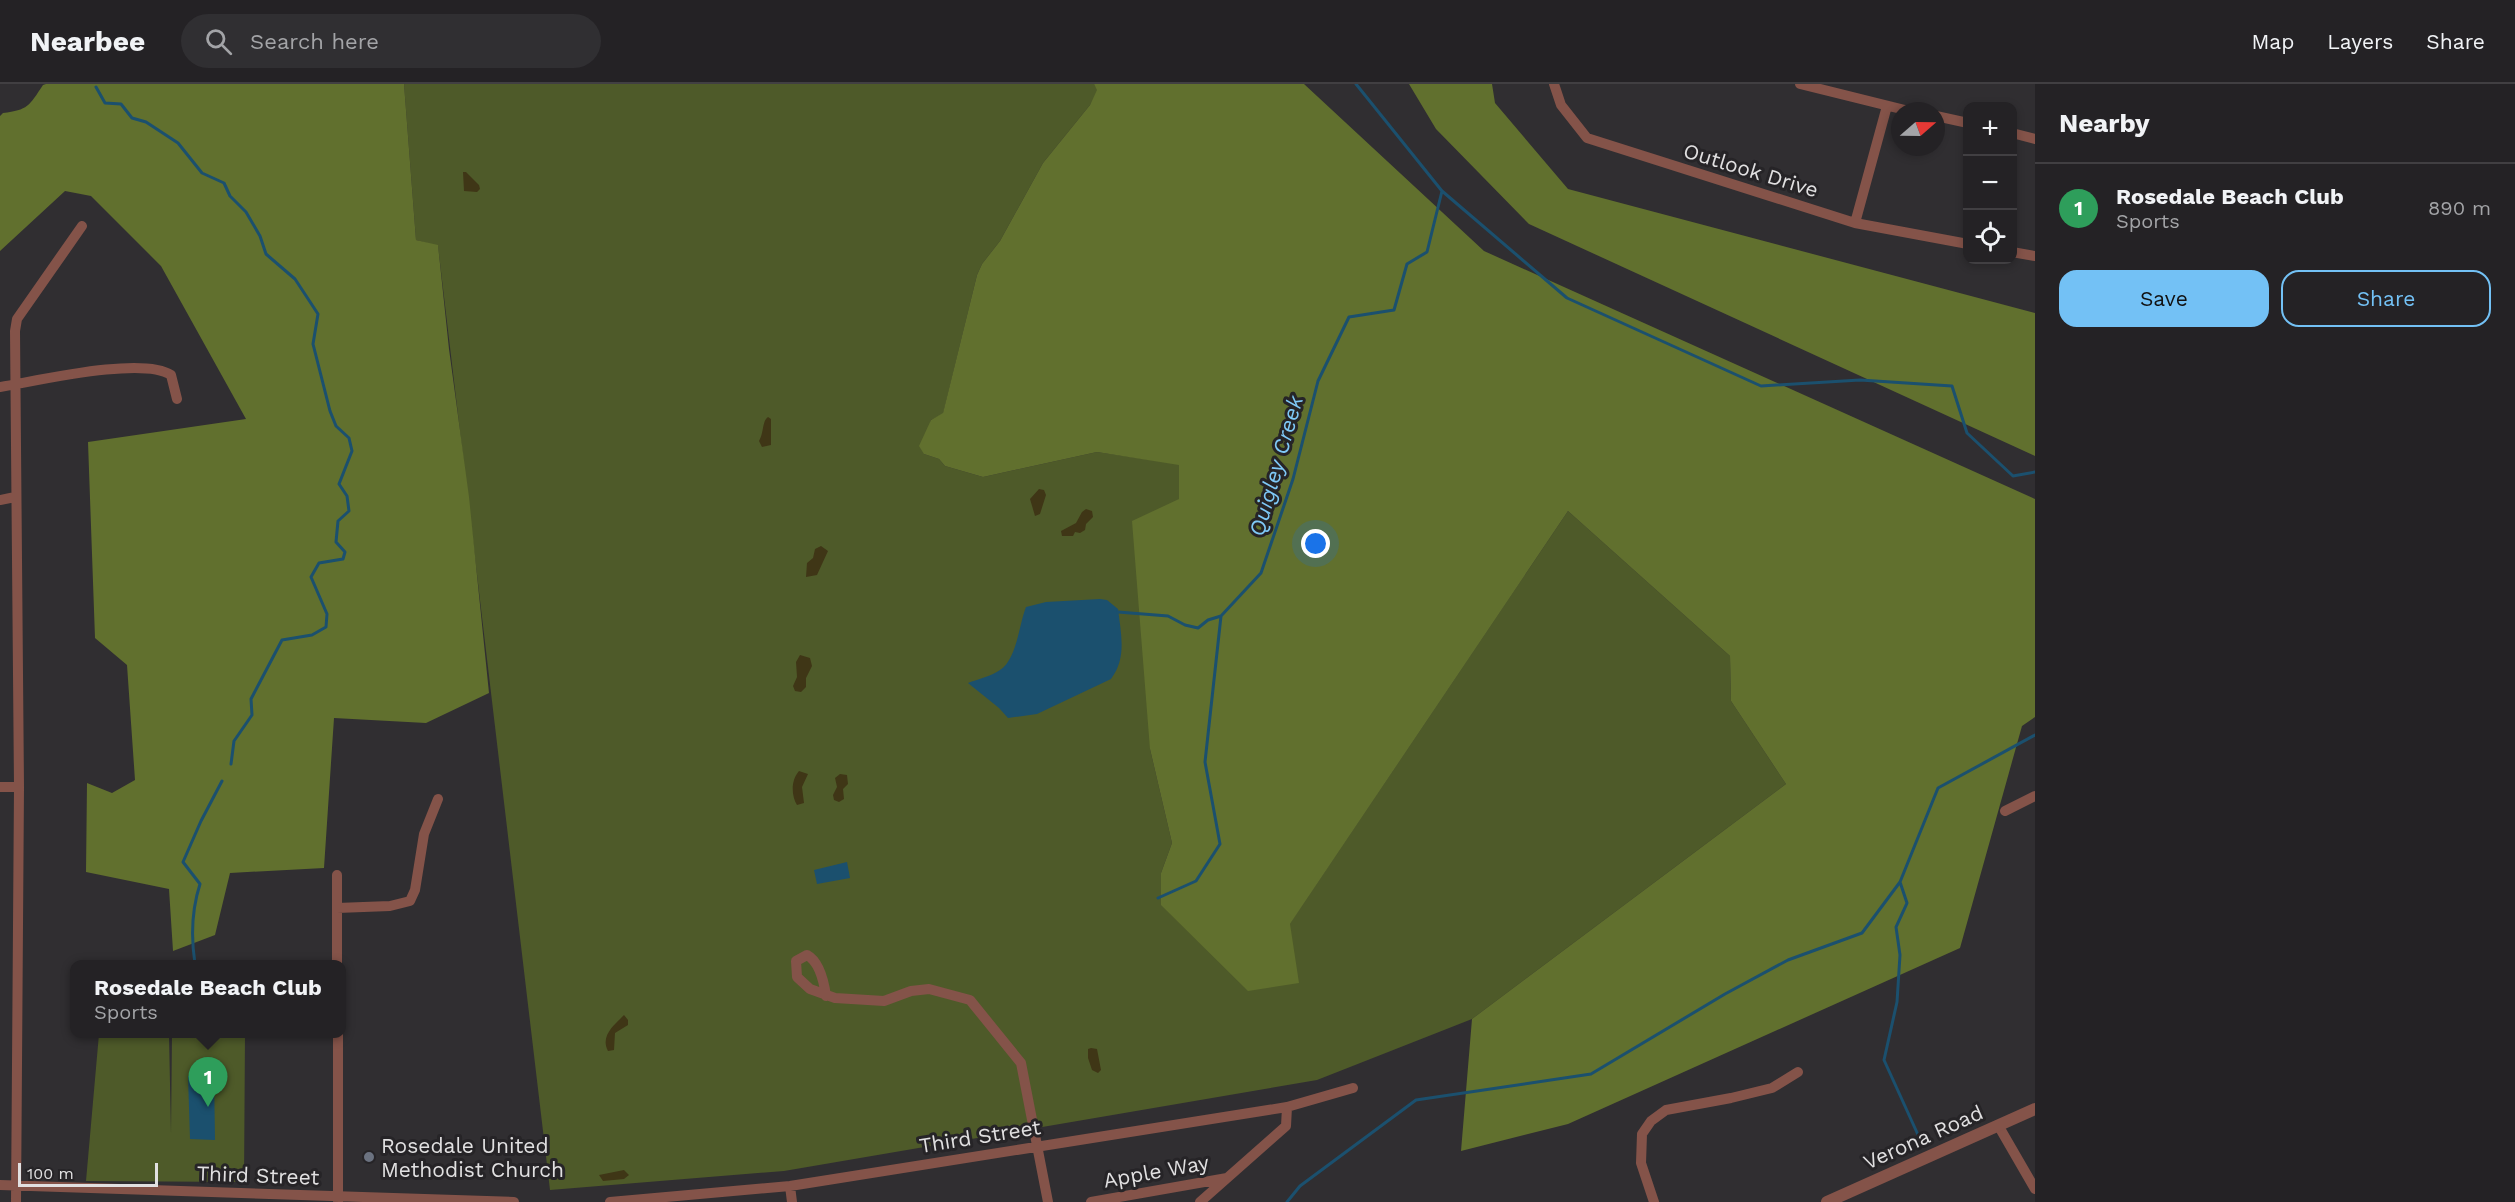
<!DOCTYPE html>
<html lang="en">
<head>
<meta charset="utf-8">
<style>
	:root { --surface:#242225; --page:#302f32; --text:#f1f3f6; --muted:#a3a4a7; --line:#413f42; --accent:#73c1f5 }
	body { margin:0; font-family:"Work Sans",sans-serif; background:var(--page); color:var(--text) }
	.controls { position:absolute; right:18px; top:18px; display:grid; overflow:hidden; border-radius:12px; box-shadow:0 3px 9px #0003 }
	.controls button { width:54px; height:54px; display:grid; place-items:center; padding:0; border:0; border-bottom:2px solid var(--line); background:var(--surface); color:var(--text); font:30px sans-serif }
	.compass { position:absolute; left:1891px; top:18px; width:54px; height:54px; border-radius:50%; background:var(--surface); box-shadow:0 3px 9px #0003; rotate:70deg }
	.scale { position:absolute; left:18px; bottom:15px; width:140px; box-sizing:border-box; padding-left:6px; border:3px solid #e1e0e1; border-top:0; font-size:16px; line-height:21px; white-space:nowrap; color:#e1e0e1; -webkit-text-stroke:4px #262427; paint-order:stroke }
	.you { position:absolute; left:1316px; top:460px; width:21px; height:21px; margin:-15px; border:4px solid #fff; border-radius:50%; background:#1a73e8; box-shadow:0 0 0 9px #1a73e833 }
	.badge { display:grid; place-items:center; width:39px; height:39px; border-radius:50%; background:var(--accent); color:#fff; font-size:20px; font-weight:700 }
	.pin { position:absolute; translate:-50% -50px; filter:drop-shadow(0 2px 3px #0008) }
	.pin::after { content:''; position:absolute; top:32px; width:21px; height:18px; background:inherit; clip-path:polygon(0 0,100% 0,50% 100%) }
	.popup { position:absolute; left:70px; top:876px; width:276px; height:78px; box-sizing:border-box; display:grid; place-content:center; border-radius:12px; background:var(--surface); filter:drop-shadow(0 2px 4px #0005); font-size:20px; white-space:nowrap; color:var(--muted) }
	.popup b { font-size:22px; color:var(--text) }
	.popup::after { content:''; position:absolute; left:50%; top:100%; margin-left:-12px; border:12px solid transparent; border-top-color:var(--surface) }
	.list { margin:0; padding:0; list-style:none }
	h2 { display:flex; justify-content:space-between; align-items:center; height:78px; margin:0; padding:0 24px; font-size:26px }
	h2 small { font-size:20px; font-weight:400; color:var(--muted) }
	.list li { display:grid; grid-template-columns:39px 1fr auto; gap:18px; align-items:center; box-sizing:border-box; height:90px; padding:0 24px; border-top:2px solid var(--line) }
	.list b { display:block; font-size:22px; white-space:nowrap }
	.list p { margin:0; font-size:20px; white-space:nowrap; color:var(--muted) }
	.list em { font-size:20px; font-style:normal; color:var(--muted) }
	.actions { display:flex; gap:12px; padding:18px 24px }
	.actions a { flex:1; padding:14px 0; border:2px solid var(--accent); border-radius:18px; text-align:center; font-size:21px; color:var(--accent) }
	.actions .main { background:var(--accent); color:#111 }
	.icon { flex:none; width:33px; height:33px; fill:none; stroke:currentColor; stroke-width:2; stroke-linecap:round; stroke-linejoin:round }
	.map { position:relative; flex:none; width:2035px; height:1118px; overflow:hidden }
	header { display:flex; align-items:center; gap:36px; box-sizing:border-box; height:84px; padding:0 30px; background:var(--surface); border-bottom:2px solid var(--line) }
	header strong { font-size:28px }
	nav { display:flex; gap:33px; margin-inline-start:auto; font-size:21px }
	.search { width:420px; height:54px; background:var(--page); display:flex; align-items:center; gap:15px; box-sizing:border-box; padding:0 21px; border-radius:33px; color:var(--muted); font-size:22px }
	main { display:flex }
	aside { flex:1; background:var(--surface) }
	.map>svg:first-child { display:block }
	.green { fill:#4e5a29 }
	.forest { fill:#61702e }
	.sand { fill:#3f3616 }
	.water { fill:#1b506e }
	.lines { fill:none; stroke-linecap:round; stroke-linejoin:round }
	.stream { stroke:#1b506e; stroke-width:3 }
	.minor { stroke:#845349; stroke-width:10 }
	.tertiary { stroke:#845349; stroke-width:12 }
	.worship-dot { fill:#6b7280; stroke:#262427; stroke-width:2 }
	.labels { text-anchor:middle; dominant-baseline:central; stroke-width:6; stroke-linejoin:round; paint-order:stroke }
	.street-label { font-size:21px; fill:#e1e0e1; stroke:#262427 }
	.poi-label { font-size:21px; fill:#e1e0e1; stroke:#262427; text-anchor:start }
	.water-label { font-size:22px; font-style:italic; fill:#7fc9f7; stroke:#262427 }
</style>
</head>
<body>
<header>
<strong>Nearbee</strong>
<div class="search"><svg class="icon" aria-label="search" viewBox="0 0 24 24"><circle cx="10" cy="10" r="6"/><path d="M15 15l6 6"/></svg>Search here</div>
<nav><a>Map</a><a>Layers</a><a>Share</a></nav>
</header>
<main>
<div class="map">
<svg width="2035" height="1118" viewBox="0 0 2035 1118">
	<rect width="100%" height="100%" fill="#302e31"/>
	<!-- green -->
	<path class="green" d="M404,0H1094L1098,6L1090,21L1043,79L1000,157L982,180L977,191L943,330L931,336L924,370L939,375L945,382L983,393L1097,368L1179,380V415L1150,665L1172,759L1161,789L1298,899L1289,841L1568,427L1730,572L1731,617L1786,700L1472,935L1317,996L784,1087L550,1106L438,162L416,156Z
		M99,950H169L171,1049L172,950H245L244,1098L86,1097Z"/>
	<!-- forest -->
	<path class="forest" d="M46,0H404L416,156L438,161L449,265L469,413L489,609L426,639L334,634L324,784L230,789L215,851L173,867L169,805L86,788L87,699L112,709L135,696L127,581L95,554L88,358L246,335L161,182L91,112L65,107L0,167V32L3,29C28,26 29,22 43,1Z
		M1094,0H1304L1484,167L2035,415V633L2022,642L1960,864L1568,1040L1461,1067L1472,935L1786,700L1731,617L1730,572L1568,427L1290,840L1299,899L1248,907L1161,821V789L1172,759L1150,665L1132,437L1179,415V381L1097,368L983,393L945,382L939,375L924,370L919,362L931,336L943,329L977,191L982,180L1000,157L1043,79L1090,21L1097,6Z
		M1409,0H1492L1495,19L1568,105L2035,229V372L1529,140L1436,45Z"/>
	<!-- sand -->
	<path class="sand" d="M463,88H466L479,101L480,105L477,108L464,107Z
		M768,333L771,335V361L762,363L759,357C764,349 762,337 768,333Z
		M1039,405L1044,406L1046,411L1040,430L1035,432L1030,415Z
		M1086,425L1092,427L1093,433L1086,440L1085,446L1080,449L1075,448L1073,452H1062L1061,447L1076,439L1082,428Z
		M821,462L828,467L817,491L806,493L807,479L813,474L815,465Z
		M800,571L810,574L812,582L806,594V603L801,608L795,607L793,602L797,593L796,578Z
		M799,687L808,690L802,703L804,719L797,721C791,711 791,696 799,687Z
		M840,690L847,691L848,700L843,705L844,715L839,718L834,716L833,711L837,703L835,694Z
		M624,931L628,936V941L615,949L614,966L608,967C600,952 614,941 624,931Z
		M1091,964L1097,965L1101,986L1098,989L1092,986L1088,974V965Z
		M624,1086L629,1091L624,1095L603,1097L599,1091Z"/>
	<!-- water -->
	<path class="water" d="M1100,515L1107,516L1118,525C1121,550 1127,574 1111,595L1037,630L1008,634L999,624L968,599C978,595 992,592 1000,586C1017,575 1019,540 1026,523L1046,518Z
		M847,778L850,794L817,800L814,786Z
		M214,991L215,1056L190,1055L188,992Z"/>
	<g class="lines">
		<!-- stream -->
		<path class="stream" d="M96,3L105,19L121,20L132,34L146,38L178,59L202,89L224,99L230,112L246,128L260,152L266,170L295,195L318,230L313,260L330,327L336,342L349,354L352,367L339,400L347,412L349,427L338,437L336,458L345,468L343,475L319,479L311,493L327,530L326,543L312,551L282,556L251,615L252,631L234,657L231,680
			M1442,107L1567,214L1761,302L1860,296L1952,302L1967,349L2013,392L2035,388
			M1118,528L1168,532L1185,541L1198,544L1208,536L1221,532
			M1900,798L1907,819L1896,843L1900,871L1897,918L1884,976L1919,1053
			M1158,814L1196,797L1220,760L1205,678L1221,532L1261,489L1293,395L1318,297L1349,233L1394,226L1407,180L1427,168L1442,107L1356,0
			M195,880C191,854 192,825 200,800L183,778L201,737L222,697
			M1287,1118L1300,1102L1416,1016L1591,990L1725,910L1788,876L1862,849L1900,798L1938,704L2035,651"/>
		<!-- minor -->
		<path class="minor" d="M1554,0L1561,21L1587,54L1855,139L1968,160
			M1800,0L1909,27
			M1936,32L1968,39
			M2012,49L2035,55
			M1855,139L1887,22
			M2012,168L2035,172
			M0,303C37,297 142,272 171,291L177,315
			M0,416L15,413
			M0,703H19
			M2005,727L2035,712
			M337,791V880
			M337,824L390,822L410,817L415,806L424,750L438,715
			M826,912C824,898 820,878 807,871L796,877L797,893L810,905L835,914L884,917L911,907L929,905L970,916L1021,979L1048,1118
			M338,950V1117
			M1998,1041L2035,1105
			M0,1101L514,1118
			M790,1102L792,1118
			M16,1118L19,703L15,247L17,235L82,142
			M610,1118L790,1102L1287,1023L1353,1004
			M1091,1118L1227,1094
			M1200,1118L1286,1042L1287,1023
			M1654,1118L1641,1079L1642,1050L1651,1037L1666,1026L1731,1014L1772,1004L1798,988"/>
		<!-- tertiary -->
		<path class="tertiary" d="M1827,1118L2035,1025"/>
	</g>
	<!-- markers -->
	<circle class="worship-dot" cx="369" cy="1073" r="6"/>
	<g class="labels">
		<!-- street labels -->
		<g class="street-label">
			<text transform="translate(1751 86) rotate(17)">Outlook Drive</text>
			<text transform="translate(980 1052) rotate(-9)">Third Street</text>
			<text transform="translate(1923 1053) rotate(-24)">Verona Road</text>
			<text transform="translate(1156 1087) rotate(-10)">Apple Way</text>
			<text transform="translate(258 1091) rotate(2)">Third Street</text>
		</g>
		<!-- poi labels -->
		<g class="poi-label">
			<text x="381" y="1061">Rosedale United<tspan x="381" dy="24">Methodist Church</tspan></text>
		</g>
		<!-- water labels -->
		<g class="water-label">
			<text transform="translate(1276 382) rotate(-74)">Quigley Creek</text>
		</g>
	</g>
</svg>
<div class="controls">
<button>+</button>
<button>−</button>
<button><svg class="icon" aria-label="locate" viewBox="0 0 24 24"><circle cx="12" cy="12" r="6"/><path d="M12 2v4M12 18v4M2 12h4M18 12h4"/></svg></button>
</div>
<svg class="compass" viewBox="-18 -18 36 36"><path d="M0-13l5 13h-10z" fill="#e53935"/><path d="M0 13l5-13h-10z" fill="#a3a4a7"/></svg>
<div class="scale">100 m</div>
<div class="you"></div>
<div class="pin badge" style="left:208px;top:1023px;background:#2e9e5b">1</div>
<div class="popup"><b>Rosedale Beach Club</b>Sports</div>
</div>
<aside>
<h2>Nearby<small></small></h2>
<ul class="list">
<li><span class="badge" style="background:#2e9e5b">1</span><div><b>Rosedale Beach Club</b><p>Sports</p></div><em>890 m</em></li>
</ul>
<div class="actions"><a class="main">Save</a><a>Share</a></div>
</aside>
</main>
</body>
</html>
